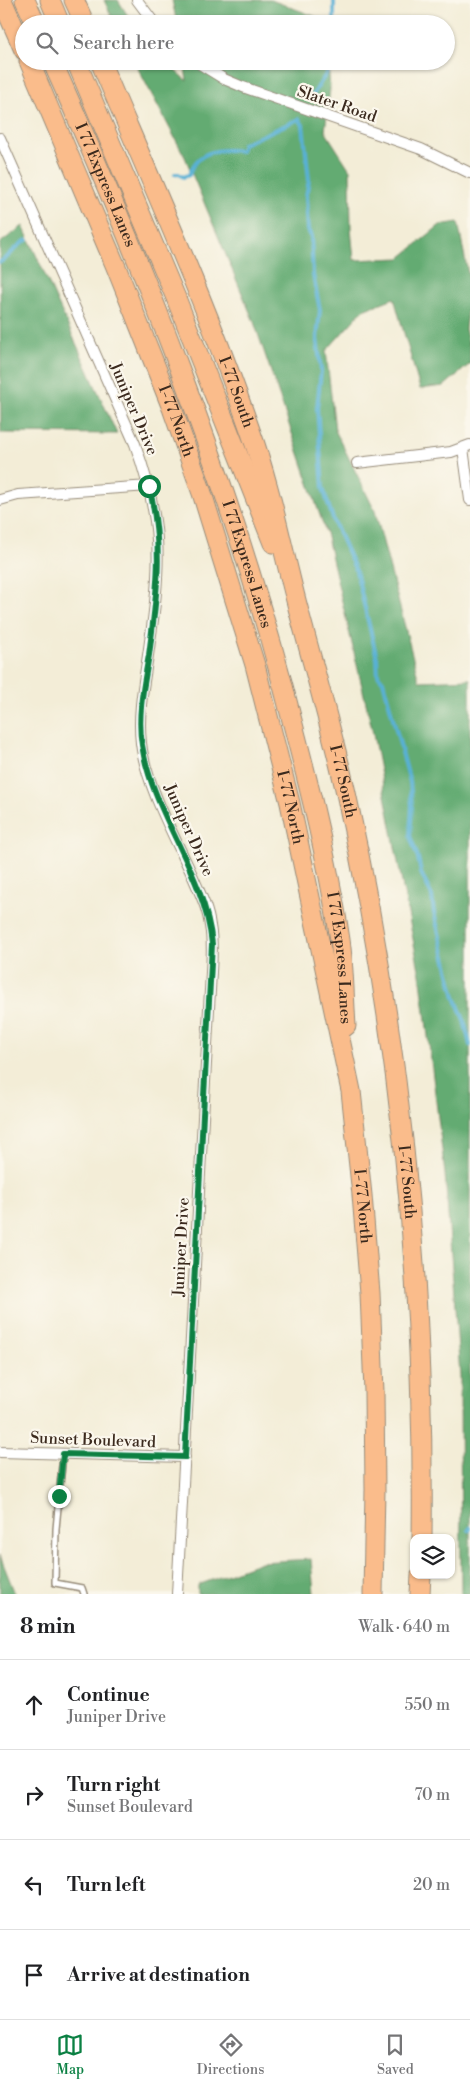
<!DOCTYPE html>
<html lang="en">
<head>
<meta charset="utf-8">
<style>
	:root { --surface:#fff; --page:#f6f6f6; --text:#202124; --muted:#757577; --line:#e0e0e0; --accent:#0b8043 }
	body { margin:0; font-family:"Libre Bodoni",serif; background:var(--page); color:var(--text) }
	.controls { position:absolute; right:15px; bottom:15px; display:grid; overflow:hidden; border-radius:10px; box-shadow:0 1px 4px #0004 }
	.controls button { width:45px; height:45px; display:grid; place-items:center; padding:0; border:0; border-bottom:1px solid var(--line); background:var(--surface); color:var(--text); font:25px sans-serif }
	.stop { position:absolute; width:15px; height:15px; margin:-11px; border:4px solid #0b8043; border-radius:50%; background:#fff }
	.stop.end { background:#0b8043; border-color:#fff; box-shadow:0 1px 5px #0008 }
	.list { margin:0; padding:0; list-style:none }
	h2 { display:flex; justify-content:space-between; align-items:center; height:65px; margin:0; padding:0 20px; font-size:21px }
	h2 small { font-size:16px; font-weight:400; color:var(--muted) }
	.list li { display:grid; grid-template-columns:32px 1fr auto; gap:15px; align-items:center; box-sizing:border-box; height:90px; padding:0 20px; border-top:1px solid var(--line) }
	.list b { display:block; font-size:19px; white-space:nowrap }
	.list p { margin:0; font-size:16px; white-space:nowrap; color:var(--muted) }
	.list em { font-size:16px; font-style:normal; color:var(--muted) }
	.icon { flex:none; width:28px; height:28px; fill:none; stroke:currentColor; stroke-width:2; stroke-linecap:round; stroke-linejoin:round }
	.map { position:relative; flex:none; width:470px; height:1594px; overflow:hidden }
	.search { position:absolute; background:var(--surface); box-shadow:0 1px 4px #0004; left:15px; right:15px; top:15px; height:55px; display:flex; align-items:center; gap:12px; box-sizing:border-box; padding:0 18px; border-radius:28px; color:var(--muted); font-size:19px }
	.sheet { height:425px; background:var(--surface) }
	nav { display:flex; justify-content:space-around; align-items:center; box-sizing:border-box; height:70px; border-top:1px solid var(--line); background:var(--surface); font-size:14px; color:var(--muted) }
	nav a { display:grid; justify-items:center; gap:2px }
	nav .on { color:var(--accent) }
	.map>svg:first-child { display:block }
	.forest { fill:#64ab72; stroke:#506a48 }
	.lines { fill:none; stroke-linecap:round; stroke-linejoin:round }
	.stream { stroke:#58b1d5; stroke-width:4 }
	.lane-casing { stroke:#978c7a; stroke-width:8 }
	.street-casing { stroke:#978c7a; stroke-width:12 }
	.highway-casing { stroke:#978c7a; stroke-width:21 }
	.lane { stroke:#fff; stroke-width:5 }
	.street { stroke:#fff; stroke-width:10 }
	.highway { stroke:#fabc8b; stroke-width:19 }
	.route { stroke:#0b8043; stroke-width:6 }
	.labels { text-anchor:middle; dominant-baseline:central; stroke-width:4.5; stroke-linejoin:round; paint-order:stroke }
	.street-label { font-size:16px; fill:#3b2a1e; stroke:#fbf7ec }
</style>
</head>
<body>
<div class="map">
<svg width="470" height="1594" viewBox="0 0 470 1594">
	<rect width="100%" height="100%" fill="#fbf7ec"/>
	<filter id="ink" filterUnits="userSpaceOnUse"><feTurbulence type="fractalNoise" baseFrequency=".02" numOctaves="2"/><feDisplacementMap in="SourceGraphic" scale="10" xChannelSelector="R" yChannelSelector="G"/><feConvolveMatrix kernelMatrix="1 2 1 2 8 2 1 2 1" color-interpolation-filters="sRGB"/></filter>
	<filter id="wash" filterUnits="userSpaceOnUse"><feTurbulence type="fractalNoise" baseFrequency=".0096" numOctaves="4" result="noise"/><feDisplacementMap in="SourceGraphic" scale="20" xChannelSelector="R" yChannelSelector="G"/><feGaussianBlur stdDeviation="1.12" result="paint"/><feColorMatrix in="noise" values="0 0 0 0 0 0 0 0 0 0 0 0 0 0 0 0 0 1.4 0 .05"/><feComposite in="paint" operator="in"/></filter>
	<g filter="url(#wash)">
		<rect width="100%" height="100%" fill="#f3edd7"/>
		<!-- forest -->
		<path class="forest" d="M104,0H118L133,24H115Z
			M172,0H271L325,20L326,24H177Z
			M134,61H164L187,81L184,61H328L330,89L325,131L350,170L351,229L354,260L400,258L440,225L458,222L470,284L465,329L470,349V364L444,386L420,389L394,298L363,310L326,351L335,430L375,511L419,681L470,679V1594H461L460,1375L445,1174L421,980L372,729L326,533L254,322L185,157Z
			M23,226L117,434L1,433L0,243Z
			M0,1556L14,1591V1594H0Z
			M311,1559L314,1594H198V1585L261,1562Z"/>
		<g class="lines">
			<!-- stream -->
			<path class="stream" d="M334,0V24
				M311,98L334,61
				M175,174H179L183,177L189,175C191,171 193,165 197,161C208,149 226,149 241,151L243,144L299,119L303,125L309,180L306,196L308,230L311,236L313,275L320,310L317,338L321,371L317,408L323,488L334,522L356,571L377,658L378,675L383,681L410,782L412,806L410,836L418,858L421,873L432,896L434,913L455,997L464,1020L470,1045
				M0,262C12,256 13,247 27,240
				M469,1530L470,1528"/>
		</g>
	</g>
	<g filter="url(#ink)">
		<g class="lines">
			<!-- lane casing -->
			<g class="lane-casing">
				<path id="lane" d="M63,1454L56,1529L55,1583L82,1588L84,1594"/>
			</g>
			<!-- street casing -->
			<g class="street-casing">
				<path id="street" d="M137,0L155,24
					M195,61L224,79L243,87L421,149L470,173
					M0,138L135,444C162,519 162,563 150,641C146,674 137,709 141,743C146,786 175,837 193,877C200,893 208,909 210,926C213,941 212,957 211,972L177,1594
					M463,448L470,500
					M357,463L451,452L470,445
					M0,500L18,495L149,486
					M0,1452L185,1457"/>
			</g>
			<!-- highway casing -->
			<g class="highway-casing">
				<g id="highway">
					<path d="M2,0L24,50"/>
					<path d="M25,0L36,24"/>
					<path d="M50,0L60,24"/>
					<path d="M74,0L85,24"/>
					<path id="s1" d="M29,61L116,267L172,408L202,493L255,665L290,803L351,1091L362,1195L370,1293L374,1392L375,1490L373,1594"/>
					<path id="s2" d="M52,61C142,263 224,468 282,682C304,766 327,853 340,940C344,968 344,998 346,1026"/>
					<path d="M76,61L176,298L273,543"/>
					<path id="s3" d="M100,61C152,183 207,305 250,430C271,488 282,548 298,608C314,669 332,730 346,793C400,1037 425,1287 422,1538"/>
					<path d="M420,1594L421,1575"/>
				</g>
			</g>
			<!-- lane -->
			<use href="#lane" class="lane"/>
			<!-- street -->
			<use href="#street" class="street"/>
			<!-- highway -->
			<use href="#highway" class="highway"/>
		</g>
	</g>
	<g class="lines" filter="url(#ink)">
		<!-- route -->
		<path class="route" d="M59,1496L63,1454L185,1457L212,944C205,873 153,815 142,745C137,715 144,684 149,655C157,593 164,547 149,486"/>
	</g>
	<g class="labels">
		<!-- street labels -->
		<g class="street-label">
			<text transform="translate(337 104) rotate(19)">Slater Road</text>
			<text stroke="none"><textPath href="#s2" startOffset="135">I 77 Express Lanes</textPath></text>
			<text stroke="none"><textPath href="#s3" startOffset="358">I-77 South</textPath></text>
			<text transform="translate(134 409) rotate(67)">Juniper Drive</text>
			<text stroke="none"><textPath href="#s1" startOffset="389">I-77 North</textPath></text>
			<text stroke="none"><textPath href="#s2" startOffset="540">I 77 Express Lanes</textPath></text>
			<text stroke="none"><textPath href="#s3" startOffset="762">I-77 South</textPath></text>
			<text stroke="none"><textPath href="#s1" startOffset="792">I-77 North</textPath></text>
			<text transform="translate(189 830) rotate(66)">Juniper Drive</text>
			<text stroke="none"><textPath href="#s2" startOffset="945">I 77 Express Lanes</textPath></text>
			<text stroke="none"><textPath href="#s3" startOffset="1168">I-77 South</textPath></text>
			<text stroke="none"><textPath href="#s1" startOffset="1198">I-77 North</textPath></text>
			<text transform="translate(181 1247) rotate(-87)">Juniper Drive</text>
			<text transform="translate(93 1440) rotate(2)">Sunset Boulevard</text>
		</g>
	</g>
</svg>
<div class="controls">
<button><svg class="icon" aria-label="layers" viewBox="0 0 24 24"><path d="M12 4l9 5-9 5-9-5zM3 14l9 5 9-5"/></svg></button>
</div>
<div class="stop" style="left:149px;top:486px"></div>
<div class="stop end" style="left:59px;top:1496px"></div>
<div class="search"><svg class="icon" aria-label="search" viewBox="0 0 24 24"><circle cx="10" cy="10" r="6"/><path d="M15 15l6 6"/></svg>Search here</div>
</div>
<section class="sheet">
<h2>8 min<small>Walk · 640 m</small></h2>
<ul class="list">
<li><svg class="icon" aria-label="ahead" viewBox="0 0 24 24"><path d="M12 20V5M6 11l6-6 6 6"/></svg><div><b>Continue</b><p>Juniper Drive</p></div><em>550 m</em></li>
<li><svg class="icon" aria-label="right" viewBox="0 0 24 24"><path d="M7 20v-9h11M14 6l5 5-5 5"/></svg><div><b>Turn right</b><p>Sunset Boulevard</p></div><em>70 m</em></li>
<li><svg class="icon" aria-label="left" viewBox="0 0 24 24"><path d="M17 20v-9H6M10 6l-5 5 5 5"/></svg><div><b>Turn left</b></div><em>20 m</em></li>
<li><svg class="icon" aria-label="arrive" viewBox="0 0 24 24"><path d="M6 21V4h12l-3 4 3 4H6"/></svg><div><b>Arrive at destination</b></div></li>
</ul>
</section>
<nav>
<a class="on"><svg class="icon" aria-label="map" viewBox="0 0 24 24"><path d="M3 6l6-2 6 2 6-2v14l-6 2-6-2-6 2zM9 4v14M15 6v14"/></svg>Map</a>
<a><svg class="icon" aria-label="directions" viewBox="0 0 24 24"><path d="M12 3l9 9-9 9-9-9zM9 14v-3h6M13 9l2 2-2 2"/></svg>Directions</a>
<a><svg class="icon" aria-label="saved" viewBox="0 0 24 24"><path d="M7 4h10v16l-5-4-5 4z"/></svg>Saved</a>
</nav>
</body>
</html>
